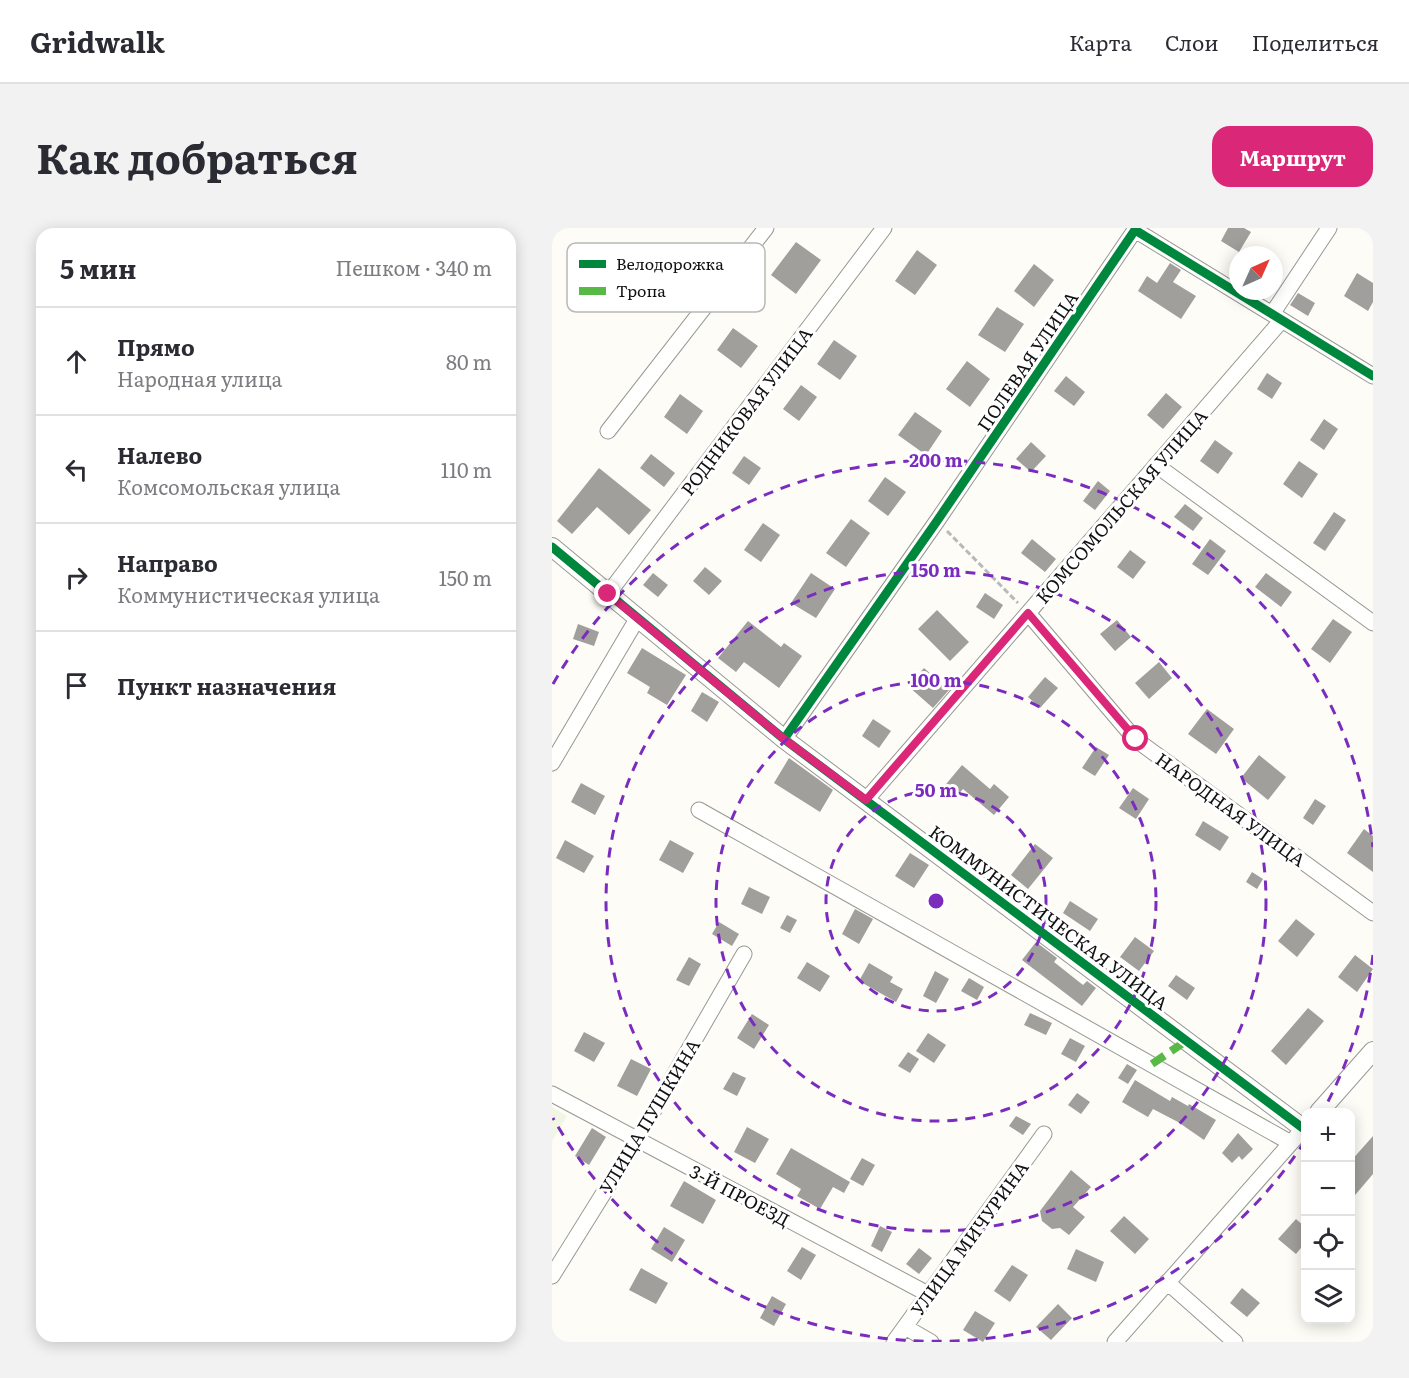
<!DOCTYPE html>
<html lang="ru">
<head>
<meta charset="utf-8">
<style>
	:root { --surface:#fff; --page:#f2f2f3; --text:#2b2b33; --muted:#7c7c81; --line:#e1e1e2; --accent:#db2777 }
	body { margin:0; font-family:Literata,serif; background:var(--page); color:var(--text) }
	.controls { position:absolute; right:18px; bottom:18px; display:grid; overflow:hidden; border-radius:12px; box-shadow:0 3px 15px #0003 }
	.controls button { width:54px; height:54px; display:grid; place-items:center; padding:0; border:0; border-bottom:2px solid var(--line); background:var(--surface); color:var(--text); font:30px sans-serif }
	.compass { position:absolute; left:677px; top:18px; width:54px; height:54px; border-radius:50%; background:var(--surface); box-shadow:0 3px 15px #0003; rotate:45deg }
	.stop { position:absolute; width:18px; height:18px; margin:-14px; border:4px solid #db2777; border-radius:50%; background:#fff }
	.stop.end { background:#db2777; border-color:#fff; box-shadow:0 2px 6px #0008 }
	.list { margin:0; padding:0; list-style:none }
	h2 { display:flex; justify-content:space-between; align-items:center; height:78px; margin:0; padding:0 24px; font-size:26px }
	h2 small { font-size:20px; font-weight:400; color:var(--muted) }
	.list li { display:grid; grid-template-columns:39px 1fr auto; gap:18px; align-items:center; box-sizing:border-box; height:108px; padding:0 24px; border-top:2px solid var(--line) }
	.list b { display:block; font-size:22px; white-space:nowrap }
	.list p { margin:0; font-size:20px; white-space:nowrap; color:var(--muted) }
	.list em { font-size:20px; font-style:normal; color:var(--muted) }
	.icon { flex:none; width:33px; height:33px; fill:none; stroke:currentColor; stroke-width:2; stroke-linecap:round; stroke-linejoin:round }
	.map { position:relative; flex:none; width:821px; height:1114px; overflow:hidden; border-radius:18px }
	header { display:flex; align-items:center; gap:36px; box-sizing:border-box; height:84px; padding:0 30px; background:var(--surface); border-bottom:2px solid var(--line) }
	header strong { font-size:28px }
	nav { display:flex; gap:33px; margin-inline-start:auto; font-size:21px }
	.intro { display:flex; align-items:center; justify-content:space-between; box-sizing:border-box; height:144px; padding:0 36px }
	h1 { margin:0; font-size:42px }
	.button { padding:15px 27px; border-radius:18px; background:var(--accent); color:#fff; font-size:21px; font-weight:700 }
	main { display:flex; gap:36px; padding:0 36px }
	aside { flex:1; background:var(--surface); border-radius:18px; box-shadow:0 3px 15px #0003 }
	.map>svg:first-child { display:block }
	.pitch { fill:#f0f6e1 }
	.building { fill:#a19f9c }
	.lines { fill:none; stroke-linecap:round; stroke-linejoin:round }
	.minor-casing { stroke:#979795; stroke-width:17 }
	.tertiary-casing { stroke:#979795; stroke-width:20 }
	.path { stroke:#b9b9b8; stroke-width:3; stroke-dasharray:6 3; stroke-linecap:butt }
	.minor { stroke:#fffffe; stroke-width:15 }
	.tertiary { stroke:#fffffe; stroke-width:18 }
	.quiet { stroke:#58b947; stroke-width:8; stroke-dasharray:15 8; stroke-linecap:butt }
	.cycleway-casing { stroke:#fff; stroke-width:13 }
	.cycleway { stroke:#00873e; stroke-width:9 }
	.route { stroke:#db2777; stroke-width:8 }
	.ring { fill:none; stroke:#7b2cbf; stroke-width:3; stroke-dasharray:10 8 }
	.labels { text-anchor:middle; dominant-baseline:central; stroke-width:6; stroke-linejoin:round; paint-order:stroke }
	.street-label { font-size:18px; fill:#111; stroke:#fff }
	.key { fill:#fff; stroke:#b8b8b8; stroke-width:1.5 }
	.key-label { font-size:16px; fill:#111 }
	.centre { fill:#7b2cbf; stroke:#fff; stroke-width:3 }
	.ring-label { font-size:18px; text-anchor:middle; font-weight:bold; fill:#7b2cbf; stroke:#fff; stroke-width:6; stroke-linejoin:round; paint-order:stroke }
</style>
</head>
<body>
<header>
<strong>Gridwalk</strong>
<nav><a>Карта</a><a>Слои</a><a>Поделиться</a></nav>
</header>
<div class="intro"><h1>Как добраться</h1><a class="button">Маршрут</a></div>
<main>
<aside>
<h2>5 мин<small>Пешком · 340 m</small></h2>
<ul class="list">
<li><svg class="icon" aria-label="ahead" viewBox="0 0 24 24"><path d="M12 20V5M6 11l6-6 6 6"/></svg><div><b>Прямо</b><p>Народная улица</p></div><em>80 m</em></li>
<li><svg class="icon" aria-label="left" viewBox="0 0 24 24"><path d="M17 20v-9H6M10 6l-5 5 5 5"/></svg><div><b>Налево</b><p>Комсомольская улица</p></div><em>110 m</em></li>
<li><svg class="icon" aria-label="right" viewBox="0 0 24 24"><path d="M7 20v-9h11M14 6l5 5-5 5"/></svg><div><b>Направо</b><p>Коммунистическая улица</p></div><em>150 m</em></li>
<li><svg class="icon" aria-label="arrive" viewBox="0 0 24 24"><path d="M6 21V4h12l-3 4 3 4H6"/></svg><div><b>Пункт назначения</b></div></li>
</ul>
</aside>
<div class="map">
<svg width="821" height="1114" viewBox="0 0 821 1114">
	<rect width="100%" height="100%" fill="#fdfcf7"/>
	<!-- pitch -->
	<path class="pitch" d="M0,879L15,888L0,913Z"/>
	<!-- building -->
	<path class="building" d="M676,0H692L699,4L687,24L669,13Z
		M244,14L269,32L244,66L219,47Z
		M365,22L385,37L363,67L343,53Z
		M618,35L629,42L621,54L644,68L629,91L586,63L595,48L605,55Z
		M482,36L502,52L482,79L462,63Z
		M805,45L821,55V74L816,83L792,68Z
		M746,65L763,75L756,88L738,77Z
		M445,79L472,96L453,124L426,107Z
		M181,100L206,118L189,140L165,122Z
		M282,112L305,128L288,152L265,136Z
		M415,133L438,151L418,179L394,161Z
		M715,145L730,155L720,171L705,161Z
		M514,148L533,164L522,178L502,163Z
		M249,157L265,169L247,193L231,181Z
		M614,165L630,179L611,201L595,187Z
		M128,166L151,183L135,206L112,189Z
		M363,184L390,203L374,227L346,207Z
		M772,191L786,201L772,222L758,212Z
		M663,212L681,225L666,246L648,233Z
		M479,214L494,228L479,244L464,231Z
		M99,226L123,245L112,259L88,240Z
		M192,228L209,240L197,257L180,245Z
		M747,233L766,246L750,270L731,256Z
		M47,240L99,282L77,307L45,279L20,306L5,293Z
		M333,249L354,264L336,288L316,273Z
		M546,253L558,263L543,282L531,273Z
		M633,276L651,290L641,303L622,289Z
		M782,284L794,292L773,323L761,315Z
		M299,291L318,305L294,339L274,325Z
		M211,295L228,307L209,334L192,322Z
		M480,311L504,331L493,344L469,325Z
		M658,311L674,323L656,347L640,336Z
		M578,322L594,334L581,351L565,339Z
		M153,339L170,353L157,367L141,353Z
		M101,345L116,357L106,369L91,357Z
		M259,345L283,361L264,390L239,375Z
		M714,345L740,364L729,379L703,359Z
		M433,365L451,377L442,391L424,379Z
		M385,382L417,414L398,433L366,401Z
		M781,391L800,404L778,435L759,421Z
		M565,392L579,409L563,423L548,406Z
		M196,393L229,419L232,415L250,428L227,460L192,434L184,444L166,430Z
		M26,396L47,404L42,418L21,411Z
		M90,420L134,447L115,477L95,465L98,459L75,445Z
		M607,434L620,450L597,471L583,455Z
		M372,440L397,462L381,480L356,458Z
		M493,449L506,460L488,480L476,469Z
		M150,464L167,474L155,494L139,483Z
		M655,481L682,501L664,526L636,506Z
		M321,491L339,503L327,520L310,508Z
		M544,519L557,527L543,548L530,540Z
		M707,527L734,549L716,572L689,550Z
		M237,530L281,562L268,584L222,555Z
		M410,537L438,561L442,556L457,569L442,587L411,561L402,571L390,561Z
		M29,555L53,568L43,587L19,574Z
		M581,560L597,571L584,591L567,580Z
		M763,571L774,578L761,597L751,590Z
		M651,593L677,609L668,623L643,607Z
		M812,601L821,608V644L795,625Z
		M13,612L42,628L32,645L4,630Z
		M118,612L142,625L131,645L107,632Z
		M483,616L501,630L476,661L459,647Z
		M358,625L377,637L362,660L343,648Z
		M700,644L711,651L705,661L694,654Z
		M197,659L218,669L210,686L189,676Z
		M518,673L546,691L538,703L511,685Z
		M303,681L321,691L307,716L290,706Z
		M235,687L245,692L238,705L228,700Z
		M744,691L763,706L745,729L726,713Z
		M167,694L187,706L180,718L160,706Z
		M583,709L602,723L587,743L568,729Z
		M484,714L505,730L502,734L531,757L535,753L544,760L530,778L470,732Z
		M803,727L821,741L805,764L786,749Z
		M137,729L149,736L137,758L124,752Z
		M255,734L278,748L268,764L245,750Z
		M317,735L341,749L338,754L351,761L344,774L307,753Z
		M383,743L397,751L384,775L371,768Z
		M624,747L643,760L635,772L616,758Z
		M417,750L432,759L425,772L409,763Z
		M756,780L772,793L734,837L719,823Z
		M478,785L500,795L494,807L472,797Z
		M200,786L217,797L202,821L185,810Z
		M32,804L53,815L42,834L22,823Z
		M376,805L394,817L382,835L364,823Z
		M518,810L533,818L524,834L509,826Z
		M356,824L367,831L358,845L346,838Z
		M79,831L99,841L85,868L65,858Z
		M575,836L585,842L576,856L566,850Z
		M181,844L194,850L185,868L171,861Z
		M583,852L618,873L620,869L636,878L637,876L664,892L652,912L626,894L601,881L596,889L570,874Z
		M525,865L538,874L529,886L516,877Z
		M464,888L479,896L471,907L457,898Z
		M195,899L217,911L203,935L182,924Z
		M40,900L54,909L37,937L23,928Z
		M686,905L701,921L690,932L687,928L680,935L670,925Z
		M821,908V946L798,973V934Z
		M239,920L298,954L292,965L281,959L268,981L245,968L249,961L224,946Z
		M310,930L323,937L311,958L298,951Z
		M519,942L539,959L521,979L533,989L517,1007L508,1000L500,1001L490,993L488,983Z
		M132,953L164,972L151,996L118,978Z
		M572,988L597,1011L583,1026L558,1003Z
		M744,991L753,999V1015L744,1026L726,1011Z
		M328,998L340,1004L330,1024L319,1018Z
		M112,999L133,1012L120,1034L99,1021Z
		M250,1019L264,1027L249,1052L235,1043Z
		M367,1020L380,1030L367,1046L354,1036Z
		M524,1021L552,1034L544,1054L515,1041Z
		M460,1037L476,1047L458,1074L442,1063Z
		M89,1040L116,1055L104,1076L77,1062Z
		M690,1060L708,1075L695,1089L678,1075Z
		M220,1068L234,1076L222,1098L208,1090Z
		M506,1076L520,1090L499,1112L484,1099Z
		M423,1083L443,1095L431,1114L411,1102Z"/>
	<g class="lines">
		<!-- minor casing -->
		<g class="minor-casing">
			<path id="minor" d="M720,86L777,0
				M56,203L214,0
				M604,237L821,395
				M56,366L332,0
				M476,385L583,511L821,685
				M232,511L385,293L583,2L821,148
				M0,535L85,391
				M314,572L730,92
				M147,582L739,915
				M0,866L376,1066
				M0,1048L84,913L192,726
				M615,1054L683,1114
				M353,1099L379,1114
				M342,1114L492,906
				M563,1114L745,908"/>
		</g>
		<!-- tertiary casing -->
		<g class="tertiary-casing">
			<path id="tertiary" d="M0,319L232,511L752,901L754,899
				M767,884L821,823"/>
		</g>
		<!-- path -->
		<path class="path" d="M395,303L466,375"/>
		<!-- minor -->
		<use href="#minor" class="minor"/>
		<!-- tertiary -->
		<use href="#tertiary" class="tertiary"/>
		<!-- quiet -->
		<path class="quiet" d="M600,836L634,813"/>
		<!-- cycleway casing -->
		<g class="cycleway-casing">
			<path id="cycleway" d="M0,319L232,511L752,901L754,899
				M232,511L385,293L583,2L821,148"/>
		</g>
		<!-- cycleway -->
		<use href="#cycleway" class="cycleway"/>
	</g>
	<g class="lines">
		<!-- route -->
		<path class="route" d="M56,366L232,511L314,572L476,385L584,511"/>
	</g>
	<!-- distance rings -->
	<g class="ring">
		<circle cx="384" cy="673" r="110"/>
		<circle cx="384" cy="673" r="220"/>
		<circle cx="384" cy="673" r="330"/>
		<path d="M821 727A440 440 0 0 1 771 883M753 913A440 440 0 0 1 1 890M1 456A440 440 0 0 1 821 619"/>
	</g>
	<g class="labels">
		<!-- street labels -->
		<g class="street-label">
			<text transform="translate(475 133) rotate(-56)">ПОЛЕВАЯ УЛИЦА</text>
			<text transform="translate(194 183) rotate(-53)">РОДНИКОВАЯ УЛИЦА</text>
			<text transform="translate(569 278) rotate(-49)">КОМСОМОЛЬСКАЯ УЛИЦА</text>
			<text transform="translate(679 581) rotate(36)">НАРОДНАЯ УЛИЦА</text>
			<text transform="translate(497 689) rotate(37)">КОММУНИСТИЧЕСКАЯ УЛИЦА</text>
			<text transform="translate(97 888) rotate(-59)">УЛИЦА ПУШКИНА</text>
			<text transform="translate(188 967) rotate(28)">3-Й ПРОЕЗД</text>
			<text transform="translate(417 1010) rotate(-54)">УЛИЦА МИЧУРИНА</text>
		</g>
	</g>
	<!-- legend -->
	<rect x="15" y="15" width="198" height="69" rx="9" class="key"/>
	<rect x="27" y="32" width="27" height="8" fill="#00873e"/>
	<rect x="27" y="59" width="27" height="8" fill="#58b947"/>
	<g class="key-label">
		<text x="64" y="42">Велодорожка</text>
		<text x="64" y="69">Тропа</text>
	</g>
	<circle cx="384" cy="673" r="9" class="centre"/>
	<g class="ring-label">
		<text x="384" y="239">200 m</text>
		<text x="384" y="349">150 m</text>
		<text x="384" y="459">100 m</text>
		<text x="384" y="569">50 m</text>
	</g>
</svg>
<div class="controls">
<button>+</button>
<button>−</button>
<button><svg class="icon" aria-label="locate" viewBox="0 0 24 24"><circle cx="12" cy="12" r="6"/><path d="M12 2v4M12 18v4M2 12h4M18 12h4"/></svg></button>
<button><svg class="icon" aria-label="layers" viewBox="0 0 24 24"><path d="M12 4l9 5-9 5-9-5zM3 14l9 5 9-5"/></svg></button>
</div>
<svg class="compass" viewBox="-18 -18 36 36"><path d="M0-13l5 13h-10z" fill="#e53935"/><path d="M0 13l5-13h-10z" fill="#7c7c81"/></svg>
<div class="stop" style="left:584px;top:511px"></div>
<div class="stop end" style="left:56px;top:366px"></div>
</div>
</main>
</body>
</html>
